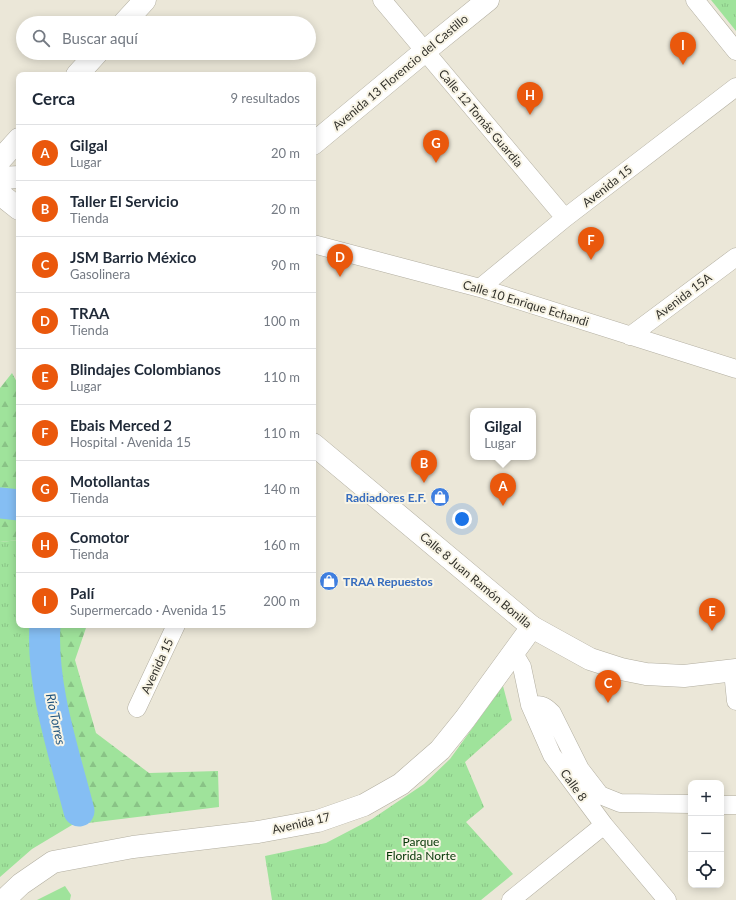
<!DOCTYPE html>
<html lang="es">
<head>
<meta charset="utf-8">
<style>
	:root { --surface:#fff; --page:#f2f2f3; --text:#1f2937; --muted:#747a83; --line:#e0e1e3; --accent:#ea580c }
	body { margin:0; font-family:Lato,sans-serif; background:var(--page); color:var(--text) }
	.controls { position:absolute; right:12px; bottom:12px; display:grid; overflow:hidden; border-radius:8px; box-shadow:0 2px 10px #0003 }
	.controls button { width:36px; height:36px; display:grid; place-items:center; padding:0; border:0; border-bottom:1px solid var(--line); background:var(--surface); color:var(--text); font:20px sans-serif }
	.you { position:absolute; left:462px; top:519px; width:14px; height:14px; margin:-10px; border:3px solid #fff; border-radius:50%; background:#1a73e8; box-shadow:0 0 0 6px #1a73e833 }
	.badge { display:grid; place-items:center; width:26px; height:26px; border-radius:50%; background:var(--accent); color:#fff; font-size:13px; font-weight:700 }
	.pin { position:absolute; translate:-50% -33px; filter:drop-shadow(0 1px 2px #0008) }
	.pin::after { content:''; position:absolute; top:21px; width:14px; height:12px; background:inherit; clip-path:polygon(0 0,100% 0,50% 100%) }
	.popup { position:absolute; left:470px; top:408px; width:66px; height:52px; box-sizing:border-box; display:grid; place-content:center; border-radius:8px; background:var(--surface); filter:drop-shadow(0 1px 3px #0005); font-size:13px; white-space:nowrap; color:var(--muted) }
	.popup b { font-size:15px; color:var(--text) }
	.popup::after { content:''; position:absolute; left:50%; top:100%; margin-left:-8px; border:8px solid transparent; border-top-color:var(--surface) }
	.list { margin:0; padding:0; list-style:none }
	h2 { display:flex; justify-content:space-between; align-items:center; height:52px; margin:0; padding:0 16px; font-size:17px }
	h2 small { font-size:13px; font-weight:400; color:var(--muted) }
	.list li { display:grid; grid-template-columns:26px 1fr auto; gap:12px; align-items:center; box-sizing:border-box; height:56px; padding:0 16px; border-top:1px solid var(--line) }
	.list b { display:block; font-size:15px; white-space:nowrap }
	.list p { margin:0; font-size:13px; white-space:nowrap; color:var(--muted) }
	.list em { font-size:13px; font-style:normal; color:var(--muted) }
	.icon { flex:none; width:22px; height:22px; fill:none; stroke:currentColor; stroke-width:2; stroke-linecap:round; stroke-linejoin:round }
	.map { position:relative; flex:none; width:736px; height:900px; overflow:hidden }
	.search { position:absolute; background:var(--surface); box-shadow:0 2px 10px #0003; left:16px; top:16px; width:300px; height:44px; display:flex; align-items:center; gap:10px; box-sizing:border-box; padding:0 14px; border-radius:22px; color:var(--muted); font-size:15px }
	.panel { position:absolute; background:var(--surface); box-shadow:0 2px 10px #0003; left:16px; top:72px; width:300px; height:556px; border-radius:8px }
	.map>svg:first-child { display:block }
	.grass { fill:#9fe39b }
	.forest { fill:url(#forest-firs) }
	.park { fill:url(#park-tufts) }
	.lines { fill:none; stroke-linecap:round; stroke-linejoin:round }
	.river { stroke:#85bef3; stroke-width:31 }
	.minor-casing { stroke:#b2aea0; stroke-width:19 }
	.tertiary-casing { stroke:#b2aea0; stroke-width:23 }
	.secondary-casing { stroke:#b2aea0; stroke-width:23 }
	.minor { stroke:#fff; stroke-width:18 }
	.tertiary { stroke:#fff; stroke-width:22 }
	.secondary { stroke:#fff; stroke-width:22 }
	.labels { text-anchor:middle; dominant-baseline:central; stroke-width:4; stroke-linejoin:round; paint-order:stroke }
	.street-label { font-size:12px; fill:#31302a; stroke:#f8f4e5 }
	.shop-label { font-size:12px; font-weight:bold; fill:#366cbe; stroke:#f8f4e5; text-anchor:end }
	.park-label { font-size:12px; fill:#043505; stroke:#f8f4e5 }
	.water-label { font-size:13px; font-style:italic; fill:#1d527c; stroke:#f8f4e5 }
</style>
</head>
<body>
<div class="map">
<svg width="736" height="900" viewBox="0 0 736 900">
	<defs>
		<pattern id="forest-firs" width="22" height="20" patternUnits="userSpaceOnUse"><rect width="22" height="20" fill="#9fe39b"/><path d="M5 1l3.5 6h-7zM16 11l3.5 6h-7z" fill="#89c386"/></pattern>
		<pattern id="park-tufts" width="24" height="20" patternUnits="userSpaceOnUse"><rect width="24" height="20" fill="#9fe39b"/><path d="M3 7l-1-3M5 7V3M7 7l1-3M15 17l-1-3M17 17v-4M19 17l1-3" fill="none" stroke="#89c386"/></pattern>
	</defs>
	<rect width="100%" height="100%" fill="#ebe7d8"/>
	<!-- grass -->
	<path class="grass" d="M65,886L71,895L70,900H37Z"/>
	<!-- forest -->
	<path class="forest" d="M12,373L19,386V540L0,542V388Z
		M33,625H87L75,660L96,733L149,773L218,771L219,807L72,825L42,715L29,635Z"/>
	<!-- park -->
	<path class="park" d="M711,0H736V31Z
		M19,540V625H33L29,635L42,715L72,825L32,849L0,877V542Z
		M503,686L512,720L465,762L484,807L466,822L513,874L481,900H272L265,856L326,843L372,819L424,784L450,759Z"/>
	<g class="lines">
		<!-- river -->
		<path class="river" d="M0,503L19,505
			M45,625C41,686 64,752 79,811"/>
		<!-- minor casing -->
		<g class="minor-casing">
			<path id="minor" d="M382,0L565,218
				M695,0L736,51
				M313,244L480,288L736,369
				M480,288L565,218L736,87
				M630,336L736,257
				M513,652L522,667L530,705L552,755L604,825L667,900
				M733,671L736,701
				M530,705C542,705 544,705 552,713L580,769L600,795L620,803L691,804
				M137,708L176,625
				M721,805H736
				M511,900L604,825"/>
		</g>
		<!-- tertiary casing -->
		<g class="tertiary-casing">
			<path id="tertiary" d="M124,23L145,0
				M77,75L97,53
				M313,144L425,51L488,0
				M0,160L19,139
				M0,178L19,177
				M0,194L19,209
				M313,444L532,627"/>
		</g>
		<!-- secondary casing -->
		<g class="secondary-casing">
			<path id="secondary" d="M4,900L21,884L53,862L133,847L258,832L318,821L364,805L401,784L440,750L465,719L532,627L590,659L621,669L646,674L684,676L736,670"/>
		</g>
		<!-- minor -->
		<use href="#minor" class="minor"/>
		<!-- tertiary -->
		<use href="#tertiary" class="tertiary"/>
		<!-- secondary -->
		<use href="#secondary" class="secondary"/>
	</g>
	<!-- icons -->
	<defs>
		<g id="shop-disc" transform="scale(1)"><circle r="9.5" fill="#3f7fe0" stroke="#f8f4e5"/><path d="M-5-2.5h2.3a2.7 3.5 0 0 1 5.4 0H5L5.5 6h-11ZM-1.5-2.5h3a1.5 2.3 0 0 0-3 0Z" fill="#fff"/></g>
	</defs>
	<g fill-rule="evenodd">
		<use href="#shop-disc" x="440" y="497"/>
		<use href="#shop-disc" x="329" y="581"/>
	</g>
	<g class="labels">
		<!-- street labels -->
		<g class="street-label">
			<text transform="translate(400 72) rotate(-40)">Avenida 13 Florencio del Castillo</text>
			<text transform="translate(481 118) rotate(50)">Calle 12 Tomás Guardia</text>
			<text transform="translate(607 186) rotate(-38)">Avenida 15</text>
			<text transform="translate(683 296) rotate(-37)">Avenida 15A</text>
			<text transform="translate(526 303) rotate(17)">Calle 10 Enrique Echandi</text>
			<text transform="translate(476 580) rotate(40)">Calle 8 Juan Ramón Bonilla</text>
			<text transform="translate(157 666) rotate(-65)">Avenida 15</text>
			<text transform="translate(574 785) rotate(54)">Calle 8</text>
			<text transform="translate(301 823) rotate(-13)">Avenida 17</text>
		</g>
		<!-- shop labels -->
		<g class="shop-label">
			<text x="426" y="497">Radiadores E.F.</text>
			<text x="343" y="581" text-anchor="start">TRAA Repuestos</text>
		</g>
		<!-- park labels -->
		<g class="park-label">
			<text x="421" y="841">Parque<tspan x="421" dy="14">Florida Norte</tspan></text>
		</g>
		<!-- water labels -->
		<g class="water-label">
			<text transform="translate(56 719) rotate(78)">Río Torres</text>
		</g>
	</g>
</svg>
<div class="controls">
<button>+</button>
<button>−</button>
<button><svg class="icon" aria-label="locate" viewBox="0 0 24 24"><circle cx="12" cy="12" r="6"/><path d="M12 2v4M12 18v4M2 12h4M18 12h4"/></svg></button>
</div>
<div class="you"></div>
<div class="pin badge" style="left:503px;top:506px">A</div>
<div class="popup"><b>Gilgal</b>Lugar</div>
<div class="pin badge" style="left:424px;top:483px">B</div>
<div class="pin badge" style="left:608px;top:703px">C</div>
<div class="pin badge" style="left:340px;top:277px">D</div>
<div class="pin badge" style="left:712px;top:631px">E</div>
<div class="pin badge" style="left:591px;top:260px">F</div>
<div class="pin badge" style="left:436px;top:163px">G</div>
<div class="pin badge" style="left:530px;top:115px">H</div>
<div class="pin badge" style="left:683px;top:65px">I</div>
<div class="search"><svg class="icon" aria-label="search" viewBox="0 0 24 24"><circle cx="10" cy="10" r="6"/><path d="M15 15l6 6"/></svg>Buscar aquí</div>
<section class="panel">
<h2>Cerca<small>9 resultados</small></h2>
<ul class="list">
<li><span class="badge">A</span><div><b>Gilgal</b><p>Lugar</p></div><em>20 m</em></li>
<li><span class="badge">B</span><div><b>Taller El Servicio</b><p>Tienda</p></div><em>20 m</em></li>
<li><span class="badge">C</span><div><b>JSM Barrio México</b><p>Gasolinera</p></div><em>90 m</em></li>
<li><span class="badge">D</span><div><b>TRAA</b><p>Tienda</p></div><em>100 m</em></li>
<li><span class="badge">E</span><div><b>Blindajes Colombianos</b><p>Lugar</p></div><em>110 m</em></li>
<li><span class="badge">F</span><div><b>Ebais Merced 2</b><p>Hospital · Avenida 15</p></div><em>110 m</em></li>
<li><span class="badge">G</span><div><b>Motollantas</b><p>Tienda</p></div><em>140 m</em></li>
<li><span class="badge">H</span><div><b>Comotor</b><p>Tienda</p></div><em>160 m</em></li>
<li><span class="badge">I</span><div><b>Palí</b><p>Supermercado · Avenida 15</p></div><em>200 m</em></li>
</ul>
</section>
</div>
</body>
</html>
